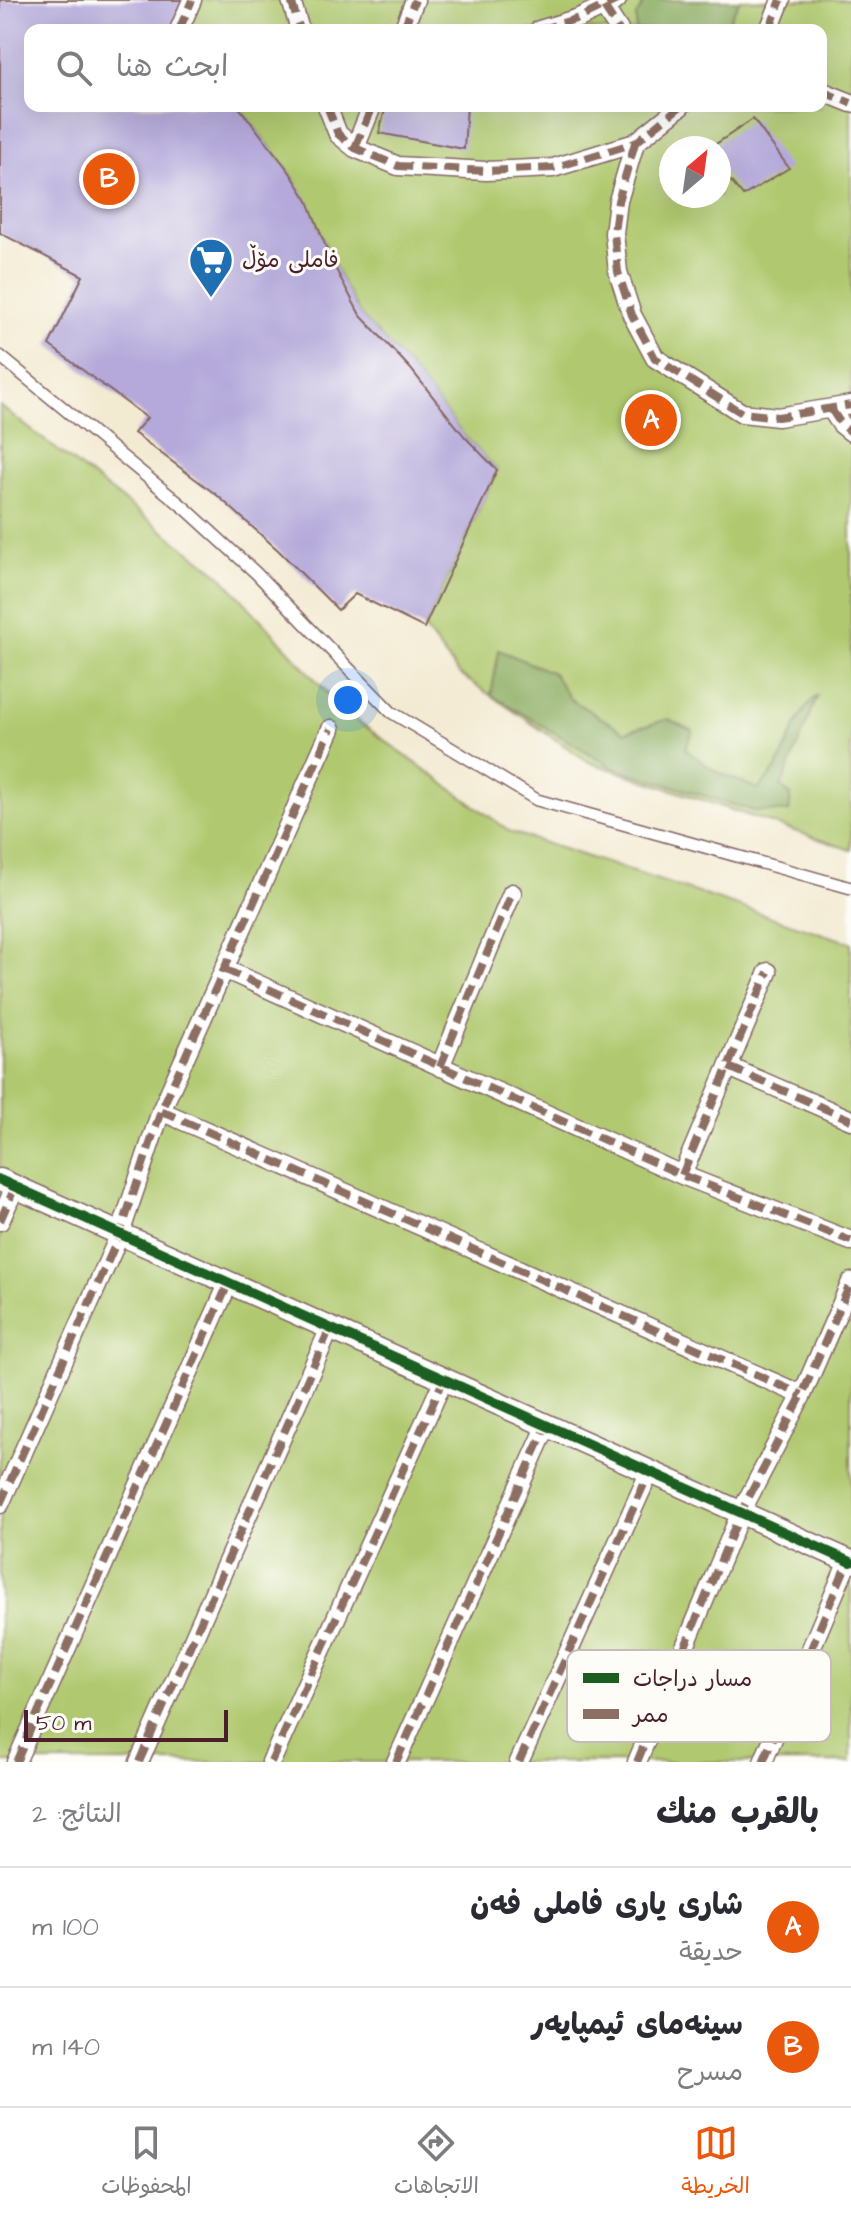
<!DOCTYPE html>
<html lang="ar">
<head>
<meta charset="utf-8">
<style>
	:root { --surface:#fff; --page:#f7f7f7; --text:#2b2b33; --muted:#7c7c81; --line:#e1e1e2; --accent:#ea580c }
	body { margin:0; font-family:"Architects Daughter","Playpen Sans Arabic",sans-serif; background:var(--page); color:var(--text); direction:rtl }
	.compass { position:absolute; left:659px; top:136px; width:72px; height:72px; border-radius:50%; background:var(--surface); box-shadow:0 8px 32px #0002; rotate:29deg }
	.scale { position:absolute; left:24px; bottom:20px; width:204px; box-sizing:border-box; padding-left:8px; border:4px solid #4a1f2b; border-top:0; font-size:22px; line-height:28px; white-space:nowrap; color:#4a1f2b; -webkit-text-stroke:6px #fdfcf7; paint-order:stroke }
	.you { position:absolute; left:348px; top:700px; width:28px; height:28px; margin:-20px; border:6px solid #fff; border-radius:50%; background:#1a73e8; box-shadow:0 0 0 12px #1a73e833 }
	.badge { display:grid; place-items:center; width:52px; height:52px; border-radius:50%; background:var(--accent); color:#fff; font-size:26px; font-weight:700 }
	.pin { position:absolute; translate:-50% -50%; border:4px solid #fff; box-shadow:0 2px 8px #0006 }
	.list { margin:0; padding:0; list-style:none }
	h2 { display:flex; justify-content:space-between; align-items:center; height:104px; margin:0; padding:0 32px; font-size:34px }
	h2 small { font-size:26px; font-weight:400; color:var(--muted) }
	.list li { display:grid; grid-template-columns:52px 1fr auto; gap:24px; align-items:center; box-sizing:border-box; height:120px; padding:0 32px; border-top:2px solid var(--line) }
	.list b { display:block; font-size:30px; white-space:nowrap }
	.list p { margin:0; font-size:26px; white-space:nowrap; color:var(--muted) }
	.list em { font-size:26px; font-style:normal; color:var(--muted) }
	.icon { flex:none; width:44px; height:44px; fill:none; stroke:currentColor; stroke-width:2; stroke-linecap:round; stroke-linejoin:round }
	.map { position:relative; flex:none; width:851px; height:1762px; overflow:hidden; direction:ltr }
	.search { position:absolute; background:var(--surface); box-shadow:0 8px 32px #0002; left:24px; right:24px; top:24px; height:88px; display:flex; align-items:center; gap:20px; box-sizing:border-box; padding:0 28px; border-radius:16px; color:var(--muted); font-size:30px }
	.sheet { height:344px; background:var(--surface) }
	nav { display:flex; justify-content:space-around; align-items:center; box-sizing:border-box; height:112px; border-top:2px solid var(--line); background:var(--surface); font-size:22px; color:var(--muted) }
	nav a { display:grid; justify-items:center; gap:4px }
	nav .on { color:var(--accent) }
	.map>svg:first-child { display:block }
	.green { fill:#b0c96f; stroke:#7d744d; stroke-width:2; fill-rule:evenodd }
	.forest { fill:#8cad62; stroke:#6b6646; stroke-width:2 }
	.building { fill:#b4a9da }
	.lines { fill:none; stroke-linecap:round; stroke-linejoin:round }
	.service-casing { stroke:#856665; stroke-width:14 }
	.pedestrian-casing { stroke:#856665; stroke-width:21 }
	.minor-casing { stroke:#856665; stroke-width:25 }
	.service { stroke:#fff; stroke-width:11 }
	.pedestrian { stroke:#fff; stroke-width:18 }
	.minor { stroke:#fff; stroke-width:22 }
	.quiet { stroke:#8d6e63; stroke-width:8; stroke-dasharray:16 8; stroke-linecap:butt }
	.cycleway-casing { stroke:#fdfcf7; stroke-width:15 }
	.cycleway { stroke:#1b5e20; stroke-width:10 }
	.labels { text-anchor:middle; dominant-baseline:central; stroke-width:6; stroke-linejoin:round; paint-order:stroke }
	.poi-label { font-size:22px; fill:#4a1f2b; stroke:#fdfcf7; text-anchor:start }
	.key { fill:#fdfcf7; stroke:#c7baba; stroke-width:2 }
	.key-label { font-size:22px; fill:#4a1f2b }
</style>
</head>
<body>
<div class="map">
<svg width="851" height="1762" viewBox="0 0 851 1762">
	<rect width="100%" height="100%" fill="#fdfcf7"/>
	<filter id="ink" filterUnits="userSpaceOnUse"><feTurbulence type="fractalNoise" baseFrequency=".0125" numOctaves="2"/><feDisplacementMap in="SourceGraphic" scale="16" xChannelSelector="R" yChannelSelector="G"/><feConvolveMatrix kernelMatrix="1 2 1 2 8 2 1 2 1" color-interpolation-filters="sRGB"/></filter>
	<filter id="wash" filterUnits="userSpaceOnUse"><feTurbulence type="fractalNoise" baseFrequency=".006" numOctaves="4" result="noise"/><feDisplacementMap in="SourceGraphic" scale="32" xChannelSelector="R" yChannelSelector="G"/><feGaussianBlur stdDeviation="1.8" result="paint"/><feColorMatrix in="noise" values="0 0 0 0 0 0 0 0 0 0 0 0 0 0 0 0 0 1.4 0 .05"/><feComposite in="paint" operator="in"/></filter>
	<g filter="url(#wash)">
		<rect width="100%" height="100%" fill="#f3ead2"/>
		<!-- green -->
		<path class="green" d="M187,0H851V850L589,762L459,674L424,628L497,470L465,437L410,368L360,315L331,260L307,201L289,171L238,106H821V30H174ZM671,148H719V196H671Z
			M0,406L219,574L344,711L511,832L851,943V1762H0Z"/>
		<!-- forest -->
		<path class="forest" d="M646,0H740L724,30H636V16Z
			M499,650L553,673L570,699L625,732L668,719L693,731L685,749L715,771L758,789C765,781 774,773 779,763C792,739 796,713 818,695L781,787L791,795L789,812L754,811L614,768L491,695Z"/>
		<g id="blocks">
			<!-- building -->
			<path class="building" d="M0,0H187L174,30H30V106H238L289,171L308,201L331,260L360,315L410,368L465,437L497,470L424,628L355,594L338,610L278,550L218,496L134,433L147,418L49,345L83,276L0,233Z
				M386,106H467L464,149L379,133Z
				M753,119L789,168L743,196L719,167V148H710Z"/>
		</g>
	</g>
	<g filter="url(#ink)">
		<use href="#blocks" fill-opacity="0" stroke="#856665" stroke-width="2"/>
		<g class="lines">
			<!-- service casing -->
			<g class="service-casing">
				<path id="service" d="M0,356L186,509L256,573L391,712L537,800L851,888"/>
			</g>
			<!-- pedestrian casing -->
			<g class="pedestrian-casing">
				<path id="pedestrian" d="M291,0L300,30
					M604,7L619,30
					M179,30L192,0
					M403,30L415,0
					M539,30L579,18L617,0
					M769,30L781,0
					M821,91L851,103
					M327,106L338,134L355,148L398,166L486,171L553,168L635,143L681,106
					M635,143L618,201L614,233L618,272L632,315L655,358L742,413L778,417L851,405
					M355,148L372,106
					M831,409L841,424L851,432
					M224,969L682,1175L851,1241
					M440,1067L512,893
					M729,1067L851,1120
					M161,1111L802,1395
					M682,1175L768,972
					M0,1221L15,1187
					M0,1504L120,1234L161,1111L331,729
					M16,1762L229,1282
					M139,1762L330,1328
					M271,1762L444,1379
					M396,1762L547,1425
					M519,1762L650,1471
					M637,1762L741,1512L802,1395L851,1282
					M763,1762L848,1561"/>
			</g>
			<!-- minor casing -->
			<g class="minor-casing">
				<path id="minor" d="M0,1180L851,1562"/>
			</g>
			<!-- service -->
			<use href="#service" class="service"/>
			<!-- pedestrian -->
			<use href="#pedestrian" class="pedestrian"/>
			<!-- minor -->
			<use href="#minor" class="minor"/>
			<!-- quiet -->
			<path class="quiet" d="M291,0L300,30
				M604,7L619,30
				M179,30L192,0
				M403,30L415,0
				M539,30L579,18L617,0
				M769,30L781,0
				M821,91L851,103
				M327,106L338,134L355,148L398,166L486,171L553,168L635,143L681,106
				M635,143L618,201L614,233L618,272L632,315L655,358L742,413L778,417L851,405
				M355,148L372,106
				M831,409L841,424L851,432
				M224,969L682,1175L851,1241
				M440,1067L512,893
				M729,1067L851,1120
				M161,1111L802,1395
				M682,1175L768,972
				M0,1221L15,1187
				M0,1504L120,1234L161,1111L331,729
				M16,1762L229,1282
				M139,1762L330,1328
				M271,1762L444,1379
				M396,1762L547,1425
				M519,1762L650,1471
				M637,1762L741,1512L802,1395L851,1282
				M763,1762L848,1561"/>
			<!-- cycleway casing -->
			<g class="cycleway-casing">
				<path id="cycleway" d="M0,1180L851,1562"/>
			</g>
			<!-- cycleway -->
			<use href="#cycleway" class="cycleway"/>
		</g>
	</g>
	<!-- icons -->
	<defs>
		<g id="supermarket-pin" transform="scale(2.3)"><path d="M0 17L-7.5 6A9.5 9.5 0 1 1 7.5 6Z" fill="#1f6fb2" stroke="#fdfcf7"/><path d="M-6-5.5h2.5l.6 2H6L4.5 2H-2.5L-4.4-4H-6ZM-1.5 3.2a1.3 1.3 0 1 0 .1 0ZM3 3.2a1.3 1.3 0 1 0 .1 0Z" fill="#fff"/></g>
	</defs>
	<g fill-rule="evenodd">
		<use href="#supermarket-pin" x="211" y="260"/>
	</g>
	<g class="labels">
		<!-- poi labels -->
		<g class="poi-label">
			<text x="242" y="260">فاملی مۆڵ</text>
		</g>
	</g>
	<!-- legend -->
	<rect x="567" y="1650" width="264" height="92" rx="12" class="key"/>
	<rect x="583" y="1673" width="36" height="10" fill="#1b5e20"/>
	<rect x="583" y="1709" width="36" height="10" fill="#8d6e63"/>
	<g class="key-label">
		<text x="633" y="1686">مسار دراجات</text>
		<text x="633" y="1722">ممر</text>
	</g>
</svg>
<svg class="compass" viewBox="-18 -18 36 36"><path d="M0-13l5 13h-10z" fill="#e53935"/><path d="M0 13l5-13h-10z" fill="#7c7c81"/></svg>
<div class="scale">50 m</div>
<div class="you"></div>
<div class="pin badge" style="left:651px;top:420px">A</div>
<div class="pin badge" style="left:109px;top:179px">B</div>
<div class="search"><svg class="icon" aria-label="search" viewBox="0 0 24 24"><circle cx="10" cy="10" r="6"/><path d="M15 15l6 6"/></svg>ابحث هنا</div>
</div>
<section class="sheet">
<h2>بالقرب منك<small>النتائج: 2</small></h2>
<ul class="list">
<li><span class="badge">A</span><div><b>شاری یاری فاملی فەن</b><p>حديقة</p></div><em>100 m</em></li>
<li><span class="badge">B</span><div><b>سینەمای ئیمپایەر</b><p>مسرح</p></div><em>140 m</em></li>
</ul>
</section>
<nav>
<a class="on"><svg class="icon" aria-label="map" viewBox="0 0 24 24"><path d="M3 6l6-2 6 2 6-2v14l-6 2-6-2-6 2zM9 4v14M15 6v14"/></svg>الخريطة</a>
<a><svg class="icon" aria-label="directions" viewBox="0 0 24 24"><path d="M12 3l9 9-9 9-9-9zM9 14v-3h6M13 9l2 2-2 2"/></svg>الاتجاهات</a>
<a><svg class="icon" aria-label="saved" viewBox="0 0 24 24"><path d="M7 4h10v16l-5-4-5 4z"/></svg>المحفوظات</a>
</nav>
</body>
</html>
